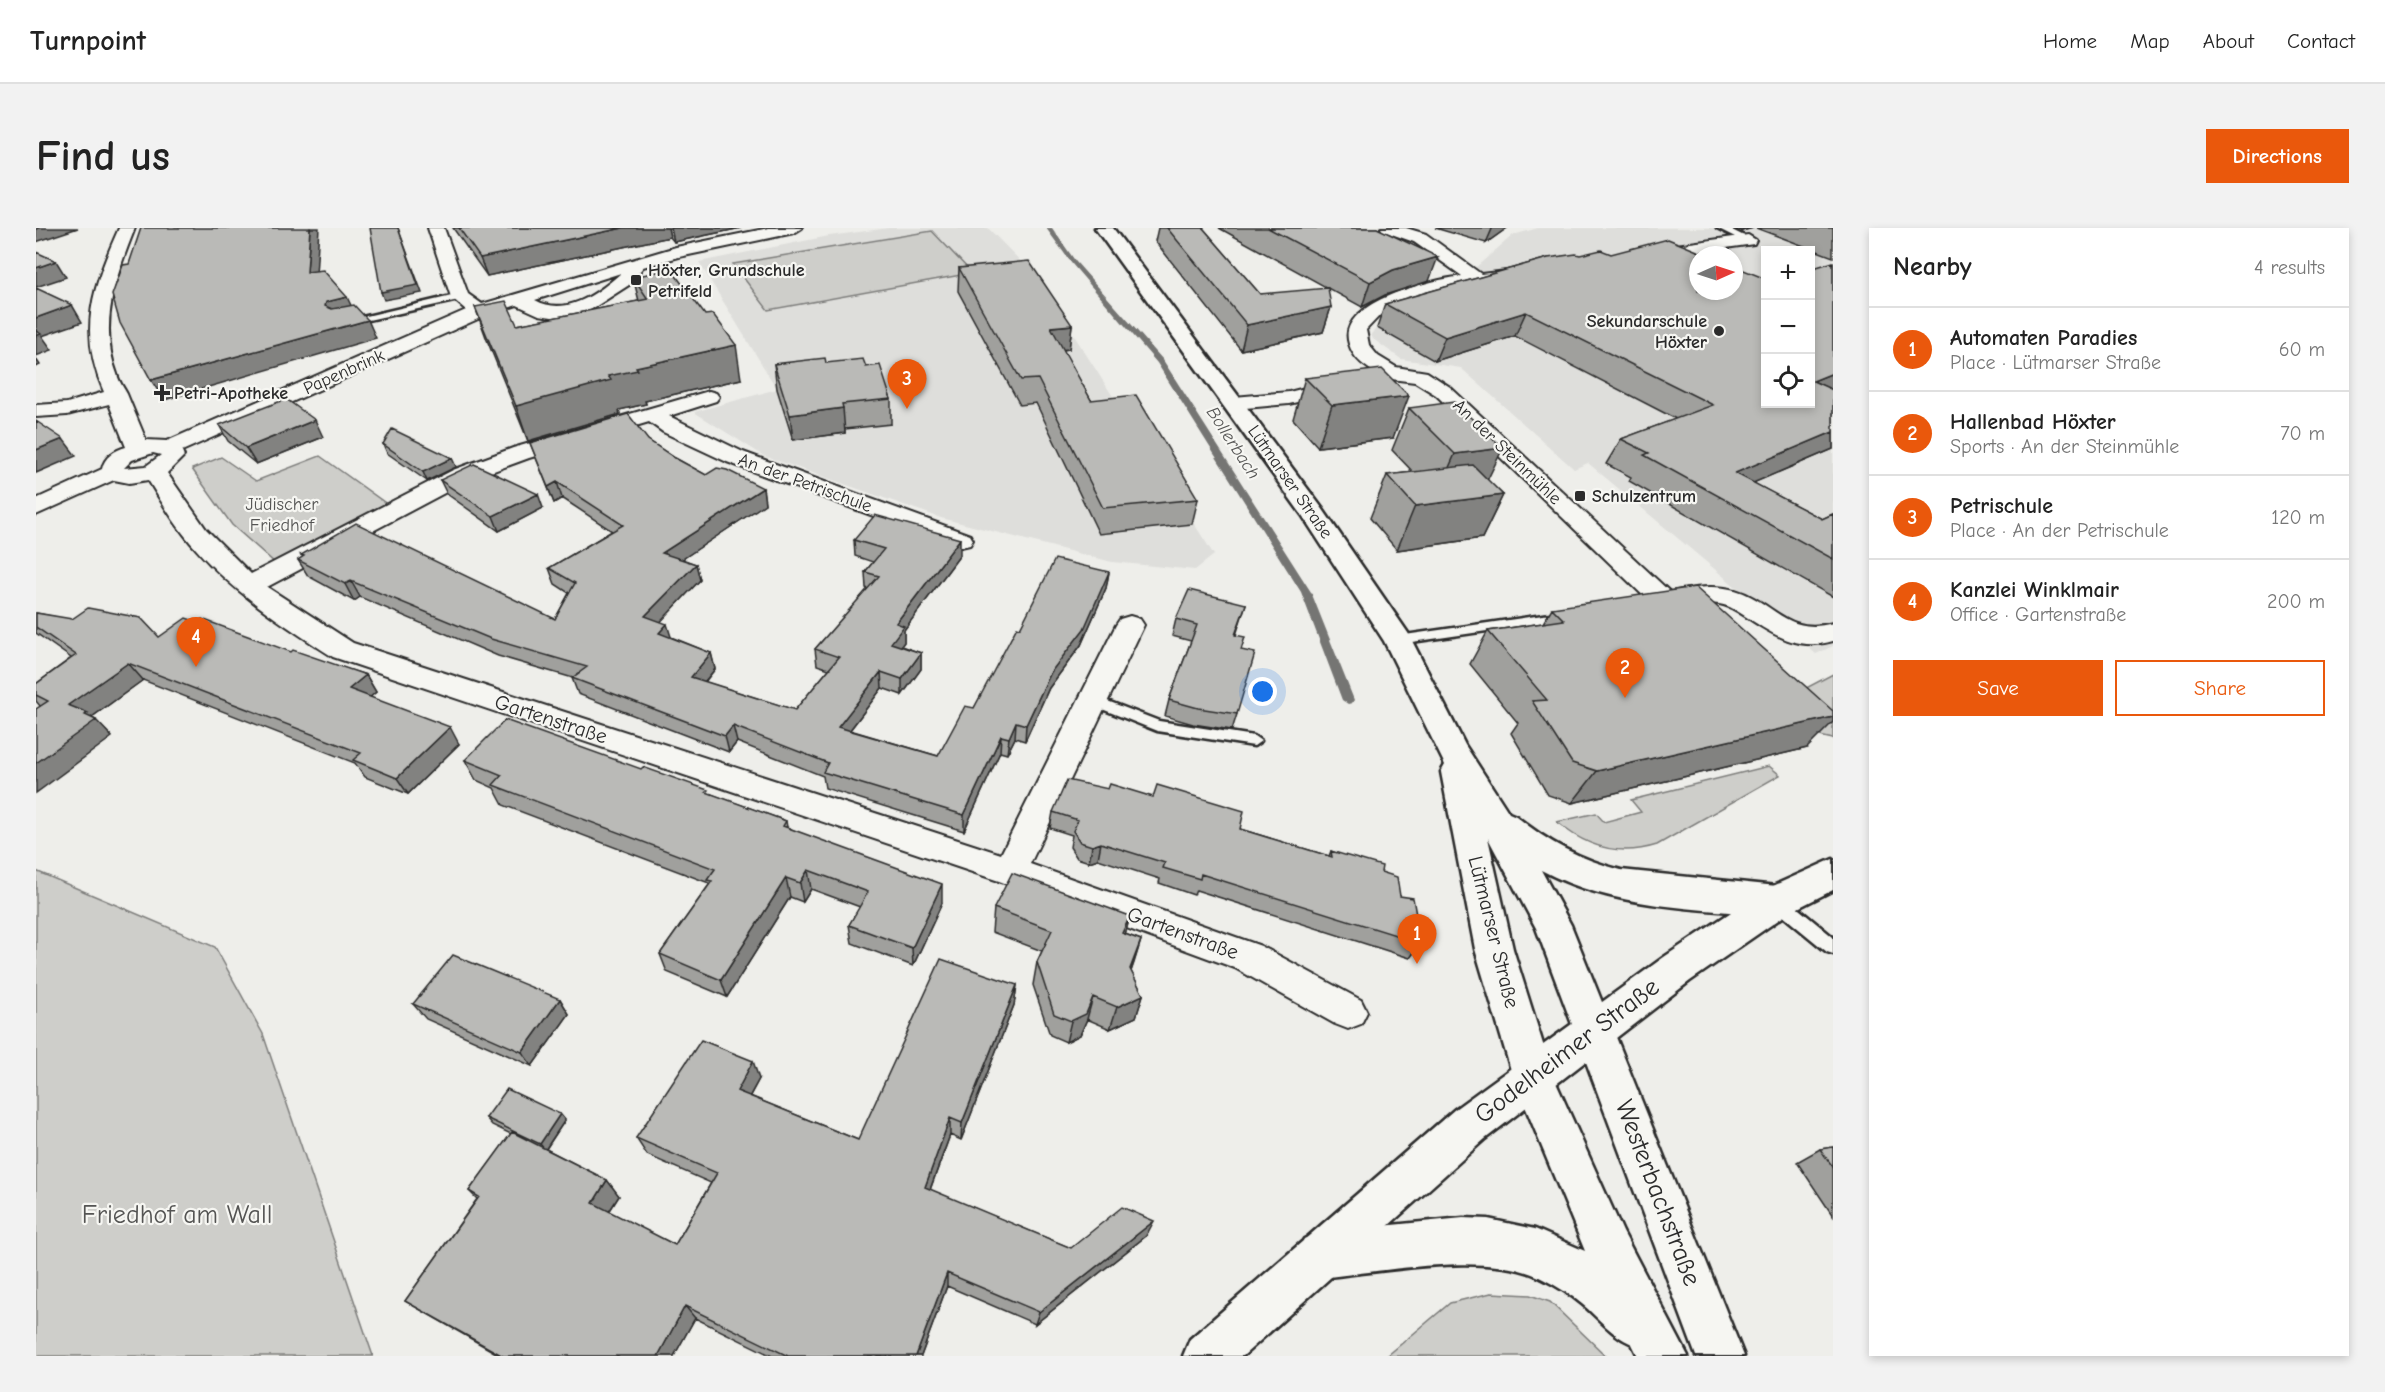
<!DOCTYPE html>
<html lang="en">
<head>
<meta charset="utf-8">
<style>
	:root { --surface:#fff; --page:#f2f2f2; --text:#222; --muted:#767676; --line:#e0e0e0; --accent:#ea580c }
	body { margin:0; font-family:"Comic Neue",sans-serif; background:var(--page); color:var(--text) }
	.controls { position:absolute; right:18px; top:18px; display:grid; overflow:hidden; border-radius:0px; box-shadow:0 3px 9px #0003 }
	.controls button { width:54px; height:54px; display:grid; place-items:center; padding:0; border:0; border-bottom:2px solid var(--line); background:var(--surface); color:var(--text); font:30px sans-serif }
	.compass { position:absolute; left:1653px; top:18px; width:54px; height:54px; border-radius:50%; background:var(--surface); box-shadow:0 3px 9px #0003; rotate:87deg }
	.you { position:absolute; left:1227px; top:464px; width:21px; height:21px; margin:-15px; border:4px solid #fff; border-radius:50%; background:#1a73e8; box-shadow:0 0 0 9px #1a73e833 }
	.badge { display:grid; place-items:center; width:39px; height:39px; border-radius:50%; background:var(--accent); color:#fff; font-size:20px; font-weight:700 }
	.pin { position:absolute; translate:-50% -50px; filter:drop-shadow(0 2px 3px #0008) }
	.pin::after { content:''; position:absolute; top:32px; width:21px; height:18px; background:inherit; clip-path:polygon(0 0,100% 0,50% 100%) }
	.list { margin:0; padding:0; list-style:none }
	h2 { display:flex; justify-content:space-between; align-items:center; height:78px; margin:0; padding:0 24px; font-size:26px }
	h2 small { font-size:20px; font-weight:400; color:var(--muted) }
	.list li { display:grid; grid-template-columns:39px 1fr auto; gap:18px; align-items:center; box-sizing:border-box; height:84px; padding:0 24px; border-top:2px solid var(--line) }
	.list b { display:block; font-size:22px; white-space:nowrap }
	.list p { margin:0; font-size:20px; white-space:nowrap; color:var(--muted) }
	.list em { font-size:20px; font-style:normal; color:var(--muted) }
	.actions { display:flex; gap:12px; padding:18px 24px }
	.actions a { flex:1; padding:14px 0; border:2px solid var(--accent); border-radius:0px; text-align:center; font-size:21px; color:var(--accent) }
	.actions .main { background:var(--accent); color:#fff }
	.icon { flex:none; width:33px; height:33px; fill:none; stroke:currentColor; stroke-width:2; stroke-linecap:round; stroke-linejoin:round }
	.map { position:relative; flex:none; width:1797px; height:1128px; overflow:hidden; border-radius:0px }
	header { display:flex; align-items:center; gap:36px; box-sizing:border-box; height:84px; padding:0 30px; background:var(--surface); border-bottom:2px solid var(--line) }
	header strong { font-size:28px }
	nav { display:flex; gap:33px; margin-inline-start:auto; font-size:21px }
	.intro { display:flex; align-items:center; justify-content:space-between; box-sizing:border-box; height:144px; padding:0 36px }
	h1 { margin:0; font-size:42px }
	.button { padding:15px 27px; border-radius:0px; background:var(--accent); color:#fff; font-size:21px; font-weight:700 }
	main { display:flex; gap:36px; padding:0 36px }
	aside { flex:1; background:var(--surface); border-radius:0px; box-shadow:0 3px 9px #0003 }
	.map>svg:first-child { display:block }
	.built { fill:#dededb; fill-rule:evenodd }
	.green { fill:#cececa; stroke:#7c7c7a; stroke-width:1.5 }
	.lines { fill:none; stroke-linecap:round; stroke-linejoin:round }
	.stream { fill:#757573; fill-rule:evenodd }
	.lane-casing { stroke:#2b2b2b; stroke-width:5 }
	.street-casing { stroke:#2b2b2b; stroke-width:4 }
	.secondary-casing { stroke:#2b2b2b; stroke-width:5 }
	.primary-casing { stroke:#2b2b2b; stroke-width:5 }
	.lane { fill:#f6f6f2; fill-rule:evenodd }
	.street { fill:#f6f6f2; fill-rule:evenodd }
	.secondary { fill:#f6f6f2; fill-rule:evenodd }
	.primary { fill:#f6f6f2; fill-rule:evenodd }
	.wall { fill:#a0a09d; stroke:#2b2b2b; stroke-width:1.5 }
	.shaded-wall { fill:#828280; stroke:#2b2b2b; stroke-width:1.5 }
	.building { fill:#babab7; stroke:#2b2b2b; stroke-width:1.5 }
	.poi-dot { fill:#2b2b2b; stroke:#f6f6f2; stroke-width:2 }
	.labels { text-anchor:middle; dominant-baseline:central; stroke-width:4.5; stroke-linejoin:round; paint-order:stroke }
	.far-poi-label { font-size:18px; font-weight:bold; fill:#2b2b2b; stroke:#f6f6f2; text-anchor:start }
	.far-street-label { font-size:18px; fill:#2b2b2b; stroke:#f6f6f2 }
	.far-water-label { font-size:18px; font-style:italic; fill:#565655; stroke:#f6f6f2 }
	.far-park-label { font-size:18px; fill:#545453; stroke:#f6f6f2 }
	.street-label { font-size:21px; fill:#2b2b2b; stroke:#f6f6f2 }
	.near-street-label { font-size:26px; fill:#2b2b2b; stroke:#f6f6f2 }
	.near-park-label { font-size:26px; fill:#545453; stroke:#f6f6f2 }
</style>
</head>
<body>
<header>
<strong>Turnpoint</strong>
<nav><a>Home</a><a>Map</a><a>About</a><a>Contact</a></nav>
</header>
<div class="intro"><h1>Find us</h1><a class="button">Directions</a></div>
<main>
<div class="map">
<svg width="1797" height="1128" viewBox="0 0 1797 1128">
	<rect width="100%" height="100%" fill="#eeeeea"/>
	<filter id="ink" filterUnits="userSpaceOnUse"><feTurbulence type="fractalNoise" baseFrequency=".0167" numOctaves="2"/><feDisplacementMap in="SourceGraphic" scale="12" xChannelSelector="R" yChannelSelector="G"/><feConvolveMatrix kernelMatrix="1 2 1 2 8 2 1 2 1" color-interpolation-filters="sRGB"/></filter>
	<g filter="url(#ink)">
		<!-- built -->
		<path class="built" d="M853,0H952L1002,51L1178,327L1159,342L1076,334L905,290L728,228L658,184L741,161L663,34L793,8Z
			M1502,0H1797V418L1780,426L1552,235L1538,241L1425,140L1365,131L1337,111L1335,106L1357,83L1424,53L1477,7ZM1730,22H1774V176H1730ZM1662,27H1698V63H1662Z"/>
		<!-- green -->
		<path class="green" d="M896,3L936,45L732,82L697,36Z
			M284,228L352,277L239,335L196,297L156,241L185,229L220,253Z
			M1797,446V511L1775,506L1751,470Z
			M1733,538L1744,547L1621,617C1583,629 1550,619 1521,594L1560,585L1568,594L1605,584L1595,572Z
			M0,643L179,719L227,806L337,1128H0Z
			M1455,1065L1494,1067L1514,1074L1570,1128H1351L1414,1075Z"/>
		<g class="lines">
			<!-- stream -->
			<path class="stream" d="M1010,0H1016L1040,34L1127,132L1275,364L1318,472L1316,475L1312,476L1306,472L1265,364L1121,135L1036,36Z"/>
			<!-- lane casing -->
			<g class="lane-casing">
				<path id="lane" d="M1681,0H1692L1716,12L1709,14Z
					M424,66L427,67V71L310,97L305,94Z
					M1528,384L1534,388L1533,391L1362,416L1355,412L1362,408Z
					M1056,467L1123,493L1218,508L1225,513L1218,518L1121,503L1051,475L1049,472Z
					M1741,666L1747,668L1797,709V726L1791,724L1735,678L1733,673L1735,668Z"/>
			</g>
			<!-- street casing -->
			<g class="street-casing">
				<path id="street" d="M83,0H99C80,48 62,95 81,146C83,154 88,160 91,166C97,181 104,197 110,212L131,213L430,82L415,69L392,0H408L432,66L446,76L640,19L733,0H766L758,5L643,29L607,39L593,57L551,84L522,90L503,87L481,77L451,87L146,223L148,228L131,245L170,301L215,346L417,242L477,220L666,165L673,163L680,165L683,169L680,173L633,188L707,224L934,307L937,312L934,317L925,319L916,317L691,234L627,204L613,194L493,230L433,252L231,359L317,415L965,626L1080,397L1084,391L1094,388L1104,391L1108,397L994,636L1225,718L1325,772L1331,784L1325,796L1312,801L1299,796L1199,740L963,653L297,429C248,397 198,365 160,321C141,300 127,276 112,252L93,255L78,252L0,287V271L66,241C68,229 79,222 90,219L73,176L31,187L0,189V177L31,175L68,164C41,103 57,58 83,0ZM585,45C561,66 530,89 499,72ZM117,225L125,227L110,238L88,240L96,232Z
					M1345,0H1370L1390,6L1445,46L1479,42L1485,43L1488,47L1485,51L1479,52L1410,61L1379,71L1347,84L1330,102L1333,117L1342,128L1360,139L1391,144L1414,159L1634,364C1656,360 1677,356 1699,362C1739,374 1750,408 1797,395V413C1764,423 1739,408 1712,390C1703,384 1693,377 1683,376C1661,372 1640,385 1619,379L1400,167L1379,154L1355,151L1253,176L1198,181L1191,179L1187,175L1191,171L1198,169L1253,164L1337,143C1326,137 1317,129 1313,116C1299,74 1396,52 1426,48L1378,14L1347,3Z
					M1712,7L1720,12L1718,16L1611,31L1605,30L1602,26L1605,22L1611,21Z"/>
			</g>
			<!-- secondary casing -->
			<g class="secondary-casing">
				<path id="secondary" d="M1059,0H1077L1286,280L1372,405L1429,517L1473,585L1480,588C1511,614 1545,632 1585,642L1741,658L1754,662L1759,673L1754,684L1741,688C1662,680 1576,681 1505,642L1535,697L1708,1128H1660L1500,700L1452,610L1477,721L1517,848L1587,1004L1652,1128H1602L1596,1116C1575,1107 1563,1090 1546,1076C1534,1066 1521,1058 1507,1051C1454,1022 1344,1044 1284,1050L1268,1043L1261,1027L1268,1011L1284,1004L1427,990L1452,991L1499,1001L1549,1023L1477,849L1439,721L1405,544L1409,537L1348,413L1266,287Z"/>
			</g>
			<!-- primary casing -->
			<g class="primary-casing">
				<path id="primary" d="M1797,631V662L1754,684L1654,753L1449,911L1207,1128H1147L1154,1111L1419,881L1628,729L1728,662Z"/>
			</g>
			<!-- lane -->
			<use href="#lane" class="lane"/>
			<!-- street -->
			<use href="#street" class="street"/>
			<!-- secondary -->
			<use href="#secondary" class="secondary"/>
			<!-- primary -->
			<use href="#primary" class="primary"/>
		</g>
		<!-- wall -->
		<path class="wall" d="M417,0H705L638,14L634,9L451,48Z
			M1122,0H1167L1224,66L1295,79L1287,104L1205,122L1119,13Z
			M1183,0H1341L1393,53L1349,67L1326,79Z
			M1399,0H1471L1450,15Z
			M1698,0H1717L1706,3Z
			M1720,0H1797V29Z
			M1512,30L1730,176L1797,34V221L1717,255L1786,291L1797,286V369L1593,253L1595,249L1570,236L1585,211L1640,191L1479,108L1399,133L1341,100L1349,76Z
			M923,40L1036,97L1033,121L1027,122L1055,172L1162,271L1156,296L1063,306L1000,175L984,177L922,63Z
			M597,49L705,151L609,173L610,176L583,182L584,186L492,213L451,112L439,79L481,97L603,73Z
			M790,135L830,139L855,171V196L809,201V205L757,212L741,161L738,136Z
			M1269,150L1357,210L1282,219L1257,191Z
			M1373,180L1467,267L1446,310L1361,322L1334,290L1351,247L1377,244L1356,222Z
			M183,197L287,209L220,236L192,213Z
			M612,212L639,230L670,247L727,260L729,276L646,331L660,336L664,352L624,394L635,409L675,425L679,441L669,454L759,482L793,441L781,437L779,421L832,361L830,360L829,344L837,334L819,328L818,312L924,327L868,402V414L865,418L885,425V441L866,467L846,460L814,502L902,528L938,480L984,400L1073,344L1070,360L1045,417L1013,460L989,513L979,510L971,526L964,524L928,603L789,560L787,548L701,514L693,524L542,466L536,450H537L462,428L324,369L318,373L272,348L262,332L267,329L265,327L519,391L533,365L519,356L513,340L576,303L526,270L518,275L494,215Z
			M347,216L420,239L391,253L351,225Z
			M404,252L507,280L463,303L411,266Z
			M1210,376L1200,407L1205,422L1201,486L1196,502L1157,496L1129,488L1133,472L1155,413L1136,408L1140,391Z
			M1516,380L1771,520L1536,575L1512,567L1475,505L1482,495L1434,436L1452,403L1507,395Z
			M0,385L123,409L255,424L330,447L340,464L334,469L423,516L372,566L329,549L319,535L107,452L56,489L76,509L4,478L0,473V456L35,430L0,405Z
			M429,532L605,541L750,593L751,599L906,675L877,738L816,715L813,697L824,679L775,661L767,674L754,669L691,769L631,744L624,726L673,657V655L467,577L458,560L440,552Z
			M1017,584L1204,601L1293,628L1295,623L1345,644L1364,668L1385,715L1374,730L1160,662L1158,667L1123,655L1124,651L1062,631L1053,634L1041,630L1034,619L1036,607L1014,600Z
			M958,680L1094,688L1089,706L1105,712L1095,743L1107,767L1100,789L1074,801L1051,791L1044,807L1030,814L1014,807L997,757L1001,734L1006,723L956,704Z
			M981,757L978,777L925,912L914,907L894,962L1035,1020L1110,1008L999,1096L911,1058L885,1128H736L659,1090L638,1128H465L369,1073L441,971L433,963L475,906L456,897L450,890L524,886L529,892L510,921L571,952L583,968L573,984L639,1017L675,955L611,927L600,910L723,851L714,868L822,912Z
			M524,771L533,786L496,838L390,791L377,776Z
			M1797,919V988L1761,934L1784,921Z"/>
		<!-- shaded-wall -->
		<path class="shaded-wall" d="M2,0H42L0,14V1Z
			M274,0H283L279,63L271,44Z
			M362,0L386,65L348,72L345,64Z
			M587,0H632L634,9L451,48L444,30Z
			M635,0H705L638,14Z
			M1456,0H1471L1450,15L1456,1Z
			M1708,0H1717L1706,3Z
			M1402,29L1393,53L1349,67L1326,79L1334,54L1357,42Z
			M20,33L30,49L0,59V40Z
			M311,69L320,88L298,93L289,78L290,74Z
			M36,77L46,94L6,108L16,122L0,128V90Z
			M1295,79L1287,104L1205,122L1211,97Z
			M1490,84L1479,108L1399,133L1409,109Z
			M332,92L340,110L128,172L115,152Z
			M1036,97L1033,121L1012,123L1015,99Z
			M700,117L705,151L609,173L610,176L583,182L584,186L492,213L480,178L600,139Z
			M0,131L4,137L0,139Z
			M1797,145V163L1777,153Z
			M1373,168L1357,210L1282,219L1296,177Z
			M807,180L809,205L757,212L754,187Z
			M279,192L287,209L220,236L210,220Z
			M1797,204V221L1684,269L1699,245Z
			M27,211L40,228L0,245V222Z
			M1467,220L1446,263L1400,269L1419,226Z
			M416,230L420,239L391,253L387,244Z
			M521,254L526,270L518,275L512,259Z
			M727,260L729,276L630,342L626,325Z
			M502,266L507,280L463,303L457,288Z
			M1467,267L1446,310L1361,322L1379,278Z
			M924,311V327L868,402V414L856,431L855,415L860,395Z
			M660,336L664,352L614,405L609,388Z
			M1073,344L1070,360L1045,417L1013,460L989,513L990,497L1015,444Z
			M315,353L324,369L318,373L309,356Z
			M631,396L636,412L623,405Z
			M675,425L679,441L659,465L655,449Z
			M885,425V441L866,467V451Z
			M92,435L107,452L56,489L59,493L60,492L76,509L0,565V535L32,477Z
			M845,444L846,460L804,515L802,499Z
			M330,447L340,464L324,478L313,461Z
			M1797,489V494L1771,520L1536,575L1561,543Z
			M980,494L979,510L971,526L973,510Z
			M697,498L701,514L693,524L689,508Z
			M414,499L423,516L372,566L361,550Z
			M965,508L964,524L928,603V587Z
			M1065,615L1062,631L1053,634L1056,618Z
			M772,642L775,661L767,674L764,655Z
			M750,650L754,669L691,769L685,752Z
			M906,656V675L877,738L876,720Z
			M1094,688L1088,711L1086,705Z
			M1105,712L1098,735L1088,763L1094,741Z
			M981,757L978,777L925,912L926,895Z
			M1107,767L1100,789L1074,801L1081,779Z
			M1057,769L1051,791L1044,807L1030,814L1035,793Z
			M524,771L533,786L496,838L486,824Z
			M717,833L723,851L707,880L701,863Z
			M524,886L529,892L509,922L504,916Z
			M914,890V907L889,975V959Z
			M571,952L583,968L569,990L557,975Z
			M1118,993L1110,1008L999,1096L1003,1084Z
			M911,1045V1058L885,1128H880Z
			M649,1078L659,1090L638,1128H622Z"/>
		<!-- building -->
		<path class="building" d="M105,0H274L271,44L287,42L311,69L290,74L289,78L296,81L318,77L332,92L115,152L84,95L76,67L87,37L93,36Z
			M334,0H362L382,57L345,64Z
			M423,0H587L444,30Z
			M1131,0H1167L1224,66L1292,60L1295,79L1211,97Z
			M1232,0H1341L1402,29L1357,42L1334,54Z
			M1632,11L1671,27H1662V63H1698V38L1730,51V176H1774V41L1797,34V145L1777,153L1797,162V204L1699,245L1786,291L1797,286V331L1608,227L1613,225L1585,211L1677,177L1490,84L1409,109L1349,76L1512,30L1540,26L1544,27L1565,22L1575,26Z
			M0,24L20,33L0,40Z
			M993,33L1036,97L1015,99L1055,172L1100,167L1162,271L1067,280L1002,151L985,152L923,40Z
			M635,41L669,87L677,86L700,117L600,139L602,142L572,148L575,152L480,178L439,79L470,73L481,97L612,71L597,49Z
			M0,60L36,77L0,90Z
			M0,102L5,106L0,108Z
			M789,130L790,135L827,131L830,139L844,137L855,171L806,176L807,180L754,187L738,136Z
			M1346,141L1373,168L1296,177L1269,150Z
			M250,171L279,192L210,220L183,197Z
			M1418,174L1467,220L1419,226L1373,180Z
			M592,186L612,212L639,230L670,247L681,240L691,242L727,260L626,325L660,336L609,388L631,396L623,405L675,425L655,449L759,482L803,429L779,421L843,348L829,344L848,321L818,312L839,287L924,311L860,395L868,398L855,415L885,425L866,451L845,444L802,499L902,528L929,478L938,480L981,399L984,400L1019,331L1073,344L1048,401L1015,444L990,497L980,494L973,510L965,508L928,587L787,544L792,535L697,498L689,508L536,450L551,439L455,411L315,353L309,356L262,332L268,328L265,327L320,295L519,391L539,355L513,340L587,297L521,254L512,259L494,215Z
			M0,193L27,211L0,222Z
			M356,201L416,230L387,244L347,216Z
			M438,236L502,266L457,288L404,252Z
			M1437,237L1467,267L1379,278L1351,247Z
			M1659,359L1797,483V489L1561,543L1536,535L1496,473L1511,472L1452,403L1528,392L1516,380Z
			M1153,362L1210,376L1199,407L1209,409L1205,422L1219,425L1201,486L1162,480L1133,472L1161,397L1140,391Z
			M52,380L105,390L123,409L150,390L161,394L166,391L255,424L257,422L330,447L313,461L414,499L361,550L317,532L325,525L92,435L32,477L52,485L49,487L60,492L0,535V481L12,473L0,467V456L40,427L0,399V385L36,391Z
			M469,492L605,541L607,539L672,562L670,564L750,593L747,598L906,656L876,720L813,697L832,664L772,642L764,655L750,650L685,752L624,726L676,653L671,652L679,641L457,557L466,547L429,532Z
			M1031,552L1072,561L1074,556L1117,569L1121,557L1208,583L1204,601L1296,629L1295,623L1346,638L1345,644L1361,649L1364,668L1377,670L1385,715L1165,646L1164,651L1127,640L1129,635L1065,615L1056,618L1044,614L1037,603L1042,592L1017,584Z
			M976,645L1094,688L1086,705L1105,712L1094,741L1107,767L1081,779L1057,769L1050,786L1035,793L1018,786L1001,734L1016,702L958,680Z
			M417,727L524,771L486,824L377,776Z
			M905,731L981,757L926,895L914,890L889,959L1035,1020L1086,979L1118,993L1003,1084L911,1045L880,1128H752L649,1078L622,1128H467L369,1073L443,969L433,963L476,904L571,952L557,975L639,1017L681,945L600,910L665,812L717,833L701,863L822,912Z
			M471,861L524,886L504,916L450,890Z
			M1797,919V939L1784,921Z"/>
	</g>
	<!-- markers -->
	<g class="poi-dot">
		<rect x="594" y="46" width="12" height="12" rx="3"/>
		<circle cx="1683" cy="103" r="6"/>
		<path d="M123 156h6v6h6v6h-6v6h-6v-6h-6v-6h6z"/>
		<rect x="1538" y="262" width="12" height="12" rx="3"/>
	</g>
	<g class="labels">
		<!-- far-poi labels -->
		<g class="far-poi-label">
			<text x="612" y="42">Höxter, Grundschule<tspan x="612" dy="21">Petrifeld</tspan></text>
			<text x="1671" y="93" text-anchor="end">Sekundarschule<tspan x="1671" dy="21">Höxter</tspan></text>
			<text x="138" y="165">Petri-Apotheke</text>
			<text x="1556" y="268">Schulzentrum</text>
		</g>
		<!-- far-street labels -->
		<g class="far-street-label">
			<text transform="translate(308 144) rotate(-24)">Papenbrink</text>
			<text transform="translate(1471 224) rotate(44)">An der Steinmühle</text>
			<text transform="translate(1254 254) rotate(55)">Lütmarser Straße</text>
			<text transform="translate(769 255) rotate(20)">An der Petrischule</text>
		</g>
		<!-- far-water labels -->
		<g class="far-water-label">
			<text transform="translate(1197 215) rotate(57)">Bollerbach</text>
		</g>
		<!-- far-park labels -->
		<g class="far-park-label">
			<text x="246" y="276">Jüdischer<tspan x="246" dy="21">Friedhof</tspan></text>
		</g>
		<!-- street labels -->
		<g class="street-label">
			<text transform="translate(515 491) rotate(18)">Gartenstraße</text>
			<text transform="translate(1458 704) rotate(76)">Lütmarser Straße</text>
			<text transform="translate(1147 705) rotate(20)">Gartenstraße</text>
		</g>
		<!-- near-street labels -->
		<g class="near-street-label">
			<text transform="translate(1531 823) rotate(-37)">Godelheimer Straße</text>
			<text transform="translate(1622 965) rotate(69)">Westerbachstraße</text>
		</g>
		<!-- near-park labels -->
		<g class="near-park-label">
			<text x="141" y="987">Friedhof am Wall</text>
		</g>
	</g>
</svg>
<div class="controls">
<button>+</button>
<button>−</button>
<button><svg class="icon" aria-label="locate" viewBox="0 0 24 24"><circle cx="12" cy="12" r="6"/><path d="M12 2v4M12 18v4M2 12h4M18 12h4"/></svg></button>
</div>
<svg class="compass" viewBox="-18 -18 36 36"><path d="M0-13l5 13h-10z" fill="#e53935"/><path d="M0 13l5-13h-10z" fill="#767676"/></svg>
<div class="you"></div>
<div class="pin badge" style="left:1381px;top:736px">1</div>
<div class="pin badge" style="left:1589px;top:470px">2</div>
<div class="pin badge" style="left:871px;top:181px">3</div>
<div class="pin badge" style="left:160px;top:439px">4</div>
</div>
<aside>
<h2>Nearby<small>4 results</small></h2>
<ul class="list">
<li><span class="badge">1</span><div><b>Automaten Paradies</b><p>Place · Lütmarser Straße</p></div><em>60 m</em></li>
<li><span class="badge">2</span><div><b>Hallenbad Höxter</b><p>Sports · An der Steinmühle</p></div><em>70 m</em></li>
<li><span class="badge">3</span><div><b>Petrischule</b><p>Place · An der Petrischule</p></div><em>120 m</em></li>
<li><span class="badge">4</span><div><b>Kanzlei Winklmair</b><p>Office · Gartenstraße</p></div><em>200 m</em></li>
</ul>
<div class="actions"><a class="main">Save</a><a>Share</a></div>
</aside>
</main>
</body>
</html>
